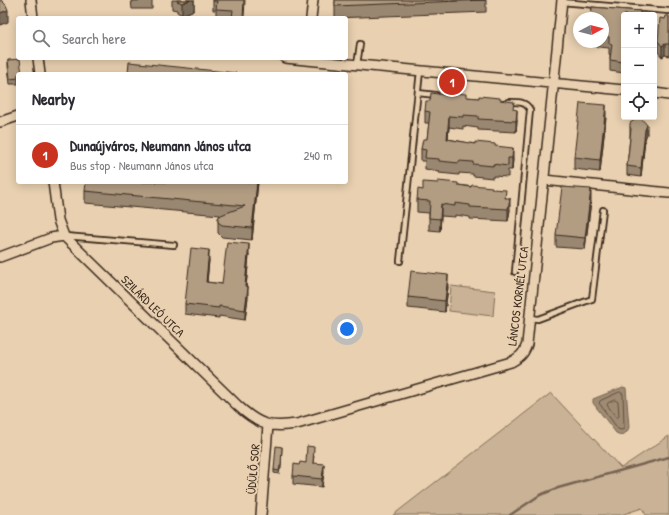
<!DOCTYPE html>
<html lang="en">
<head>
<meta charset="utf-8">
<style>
	:root { --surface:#fff; --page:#f2f2f3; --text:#2b2b33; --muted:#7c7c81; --line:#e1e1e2; --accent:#c8321e }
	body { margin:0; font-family:"Patrick Hand",sans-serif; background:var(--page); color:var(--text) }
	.controls { position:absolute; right:12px; top:12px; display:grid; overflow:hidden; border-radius:4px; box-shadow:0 2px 10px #0003 }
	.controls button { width:36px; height:36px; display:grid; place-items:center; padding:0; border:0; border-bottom:1px solid var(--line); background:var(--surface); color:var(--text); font:20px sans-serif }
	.compass { position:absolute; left:573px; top:12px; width:36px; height:36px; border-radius:50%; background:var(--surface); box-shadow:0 2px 10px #0003; rotate:83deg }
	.you { position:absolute; left:347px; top:329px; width:14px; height:14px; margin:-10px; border:3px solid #fff; border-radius:50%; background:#1a73e8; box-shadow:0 0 0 6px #1a73e833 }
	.badge { display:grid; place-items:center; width:26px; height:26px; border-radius:50%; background:var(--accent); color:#fff; font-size:13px; font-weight:700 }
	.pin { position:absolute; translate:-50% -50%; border:2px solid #fff; box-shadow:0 1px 4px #0006 }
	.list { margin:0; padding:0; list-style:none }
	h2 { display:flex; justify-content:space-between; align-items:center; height:52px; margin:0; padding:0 16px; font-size:17px }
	h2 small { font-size:13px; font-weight:400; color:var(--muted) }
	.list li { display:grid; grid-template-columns:26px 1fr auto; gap:12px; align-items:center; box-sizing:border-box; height:60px; padding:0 16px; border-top:1px solid var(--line) }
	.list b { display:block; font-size:15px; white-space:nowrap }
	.list p { margin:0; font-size:13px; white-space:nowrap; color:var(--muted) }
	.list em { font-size:13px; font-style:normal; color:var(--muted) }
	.icon { flex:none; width:22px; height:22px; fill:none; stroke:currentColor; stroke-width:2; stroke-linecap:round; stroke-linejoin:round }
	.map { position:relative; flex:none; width:669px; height:515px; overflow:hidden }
	.search { position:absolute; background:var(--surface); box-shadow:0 2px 10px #0003; left:16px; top:16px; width:332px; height:44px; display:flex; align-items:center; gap:10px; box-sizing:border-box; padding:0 14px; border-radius:4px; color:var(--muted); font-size:15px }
	.panel { position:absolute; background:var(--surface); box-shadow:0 2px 10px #0003; left:16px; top:72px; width:332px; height:112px; border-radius:4px }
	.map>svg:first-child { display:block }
	.green { fill:#c9b296; stroke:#826e5a }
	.water { fill:#9f8a73; stroke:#776451 }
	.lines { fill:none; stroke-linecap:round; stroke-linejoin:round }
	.shore { stroke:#635040; stroke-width:1 }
	.stream { stroke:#776451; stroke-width:2.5 }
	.service-casing { stroke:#3b2a1e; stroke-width:8 }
	.minor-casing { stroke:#3b2a1e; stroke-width:12 }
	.service { stroke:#e8d0b0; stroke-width:4.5 }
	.minor { stroke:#e8d0b0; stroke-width:9 }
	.wall { fill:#998771; stroke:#3b2a1e }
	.shaded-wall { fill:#7d6e5c; stroke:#3b2a1e }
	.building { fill:#b29d83; stroke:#3b2a1e }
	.labels { text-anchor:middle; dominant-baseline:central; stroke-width:4; stroke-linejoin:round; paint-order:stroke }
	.street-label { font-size:12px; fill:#3b2a1e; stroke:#e8d0b0 }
</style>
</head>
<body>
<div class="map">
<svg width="669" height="515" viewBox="0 0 669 515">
	<rect width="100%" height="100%" fill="#e8d0b0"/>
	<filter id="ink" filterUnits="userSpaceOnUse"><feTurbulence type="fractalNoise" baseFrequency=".025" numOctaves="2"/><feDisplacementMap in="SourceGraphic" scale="8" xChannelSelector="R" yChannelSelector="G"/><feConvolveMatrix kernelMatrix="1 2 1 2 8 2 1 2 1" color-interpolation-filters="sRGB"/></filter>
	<g filter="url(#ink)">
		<!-- green -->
		<path class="green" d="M451,286L495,291L493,316L449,311Z
			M551,393L621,468L669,436V515H646L642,508L621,515H393Z"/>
		<!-- water -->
		<path class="water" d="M623,387L626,388L629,427L627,432L621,435L616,433L593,403V399Z"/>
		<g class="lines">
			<!-- shore -->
			<path class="shore" d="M620,392L623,394L624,426V429L621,430L618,429L599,403L600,401Z
				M615,400L618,402L619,416L617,418L607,405L608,403Z"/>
			<!-- stream -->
			<path class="stream" d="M510,515L540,495L558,488L669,457"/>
			<!-- service casing -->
			<g class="service-casing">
				<path id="service" d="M561,2L669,11
					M357,65L360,44
					M418,93L436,95
					M508,102C517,102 526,101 530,110L515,272
					M65,236L174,245
					M400,261L420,71
					M529,318L538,319L592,299L603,210"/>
			</g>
			<!-- minor casing -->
			<g class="minor-casing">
				<path id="minor" d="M31,0L33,18
					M311,18L313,0
					M38,58L40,74
					M285,58L624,90
					M654,93L669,95
					M0,122L18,116
					M544,180L669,193
					M53,182L58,220L64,236L238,406C259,425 269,428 297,424L511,362C520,357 524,354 527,344L562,0
					M0,257L51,238L64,236
					M261,515L268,425"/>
			</g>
			<!-- service -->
			<use href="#service" class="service"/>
			<!-- minor -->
			<use href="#minor" class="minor"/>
		</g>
		<!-- wall -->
		<path class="wall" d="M131,0H152V9H132Z
			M172,0H194V10L182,15L177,12V10L172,9Z
			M213,0H245L244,18L216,17V10H213Z
			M335,0H486V12L335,18Z
			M592,7L640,11V15H624V73L610,71V55L609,54V48L589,46V42H603V18H591Z
			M669,16V56L665,55L662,57L658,52V41L665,19Z
			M8,60L18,74V84H10L8,66Z
			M466,97L500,100L514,110L517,121L516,132L478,130V128L463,126V129L449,127L448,139L475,144L495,146L513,159L512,170H508V177L493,176V178L473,176V174L459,173V175L439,173V171L425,169V161H421V149L427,139L429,123H425V111Z
			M606,117L600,172L574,169V157Z
			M630,117H638L647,134L645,139L641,177L627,175V166L630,137V127L637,118H630Z
			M258,182L252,240L222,237L218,233V218L220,215L85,203V191Z
			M458,185L492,189L506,198L510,210L508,221L470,219V217L455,215V217L441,216L440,231L429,230V213L417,212V200L423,190Z
			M591,201L585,249L556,247V235Z
			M249,255L246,287L248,297L245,320L219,316V318L185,314V304L209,260L207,282L222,284Z
			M448,287L445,312L408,308V297Z
			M282,447L281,469H280L279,474L274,473V470Z
			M314,456L313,463L324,472L322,487L293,484V476L299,465L306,463Z"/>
		<!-- shaded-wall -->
		<path class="shaded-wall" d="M190,0H194V10L182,15V3Z
			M8,10V22L0,25V13Z
			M665,44V55L662,57V46Z
			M606,105V117L600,172V160Z
			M517,110V121L516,132V121Z
			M449,116V127L447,151V139Z
			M647,125V134L645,139L641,177V168L645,130Z
			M513,148V159L512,170V158Z
			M257,182H258L252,240V228Z
			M591,189V201L585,249V238Z
			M510,198V210L508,221V209Z
			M441,204V216L440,231V219Z
			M249,244V255L245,297V286Z
			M209,250V260L206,292V282Z
			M448,275V287L445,312V301Z
			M248,287V297L245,320V310Z
			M324,464V472L322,487V479Z"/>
		<!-- building -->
		<path class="building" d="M0,0H1L6,5L8,10L0,13Z
			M132,0H150L132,1Z
			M177,0H190L182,3L177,1Z
			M213,0H244L243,18H232L233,10L216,9L217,1H213Z
			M335,0H486L335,6Z
			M592,7L640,11V15H624V62L610,60L612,44L609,43V37L603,36V18H591Z
			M666,16H669V44H665L662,46L658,41L660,18L665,19Z
			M20,59L22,74H18V78L10,79L8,60Z
			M129,62L236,73V74H128Z
			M446,92L466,94V97L479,98V96L500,98V100L514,102L513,109L517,110L516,121L478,119V116L463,115V117L449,116L447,139L475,144V142L495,144V146L513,148L512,158H508V166L493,164V166L473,164V162L459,161V163L439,161V159L425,158L426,150L421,149L423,139H427L430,112L425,111L426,101H430L431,93L445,95Z
			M580,103L606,105L600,160L574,157Z
			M639,117H640L647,125L645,130L641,168L627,166L631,129L630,127V123Z
			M438,181L458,183V185L471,187L472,185L492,187V189L506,190L505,198H510L508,209L470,207V205L455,203V206L441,204L440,219L429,218L430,201L417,200L418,189L423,190V182L438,183Z
			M86,182H257L252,228L222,225L218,222V218L221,215L245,206L85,191Z
			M562,187L591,189L585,238L556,235Z
			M227,242L249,244L245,286L248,287L245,310L219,306V308L185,304L191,248L209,250L206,282L222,284Z
			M411,271L448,275L445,301L408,297Z
			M276,446L282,447L281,466H280L279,471L274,470Z
			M307,446L314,447L313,463L324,464L322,479L293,476L294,464L299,465L300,462L306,463Z"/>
	</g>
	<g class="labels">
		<!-- street labels -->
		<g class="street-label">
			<text transform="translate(518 296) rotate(-83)">LÁNCOS KORNÉL UTCA</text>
			<text transform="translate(153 306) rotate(44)">SZILÁRD LEÓ UTCA</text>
			<text transform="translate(253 469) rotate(-85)">ÜDÜLŐ SOR</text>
		</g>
	</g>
</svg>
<div class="controls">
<button>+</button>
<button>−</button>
<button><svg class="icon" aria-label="locate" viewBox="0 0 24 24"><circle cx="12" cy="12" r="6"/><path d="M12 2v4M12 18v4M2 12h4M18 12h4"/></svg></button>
</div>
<svg class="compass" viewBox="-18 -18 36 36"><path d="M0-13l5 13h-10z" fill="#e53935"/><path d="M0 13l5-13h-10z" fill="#7c7c81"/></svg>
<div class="you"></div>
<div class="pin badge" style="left:452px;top:82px">1</div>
<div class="search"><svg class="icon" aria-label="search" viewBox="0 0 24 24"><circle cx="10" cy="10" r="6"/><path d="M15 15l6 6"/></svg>Search here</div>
<section class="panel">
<h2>Nearby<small></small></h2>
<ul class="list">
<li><span class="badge">1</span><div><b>Dunaújváros, Neumann János utca</b><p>Bus stop · Neumann János utca</p></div><em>240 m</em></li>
</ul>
</section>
</div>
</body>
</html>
